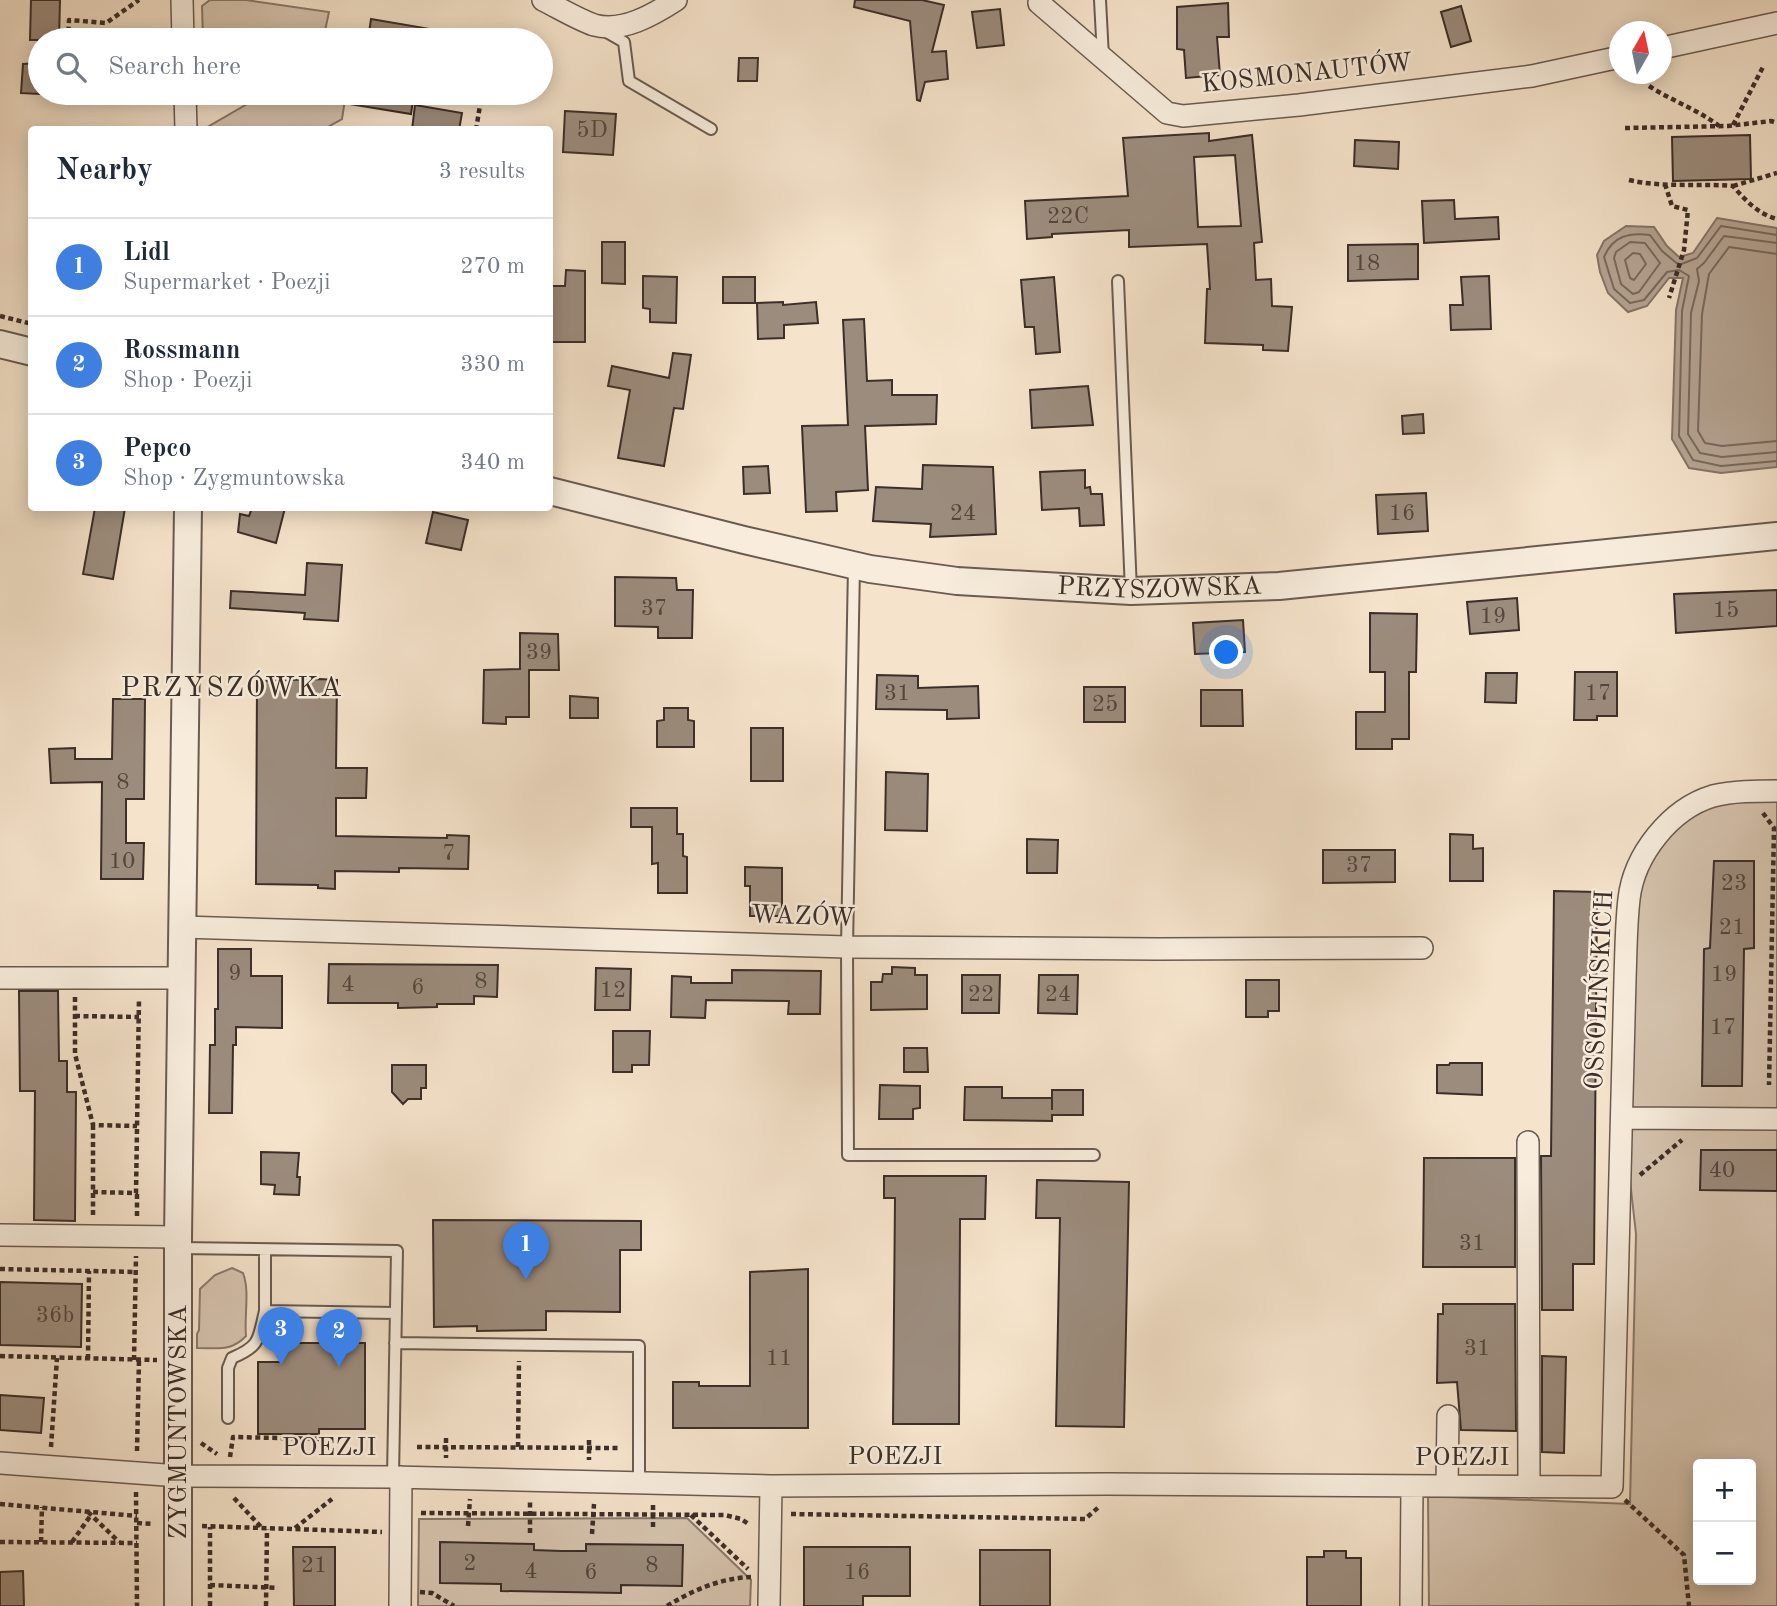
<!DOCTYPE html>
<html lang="en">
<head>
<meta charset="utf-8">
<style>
	:root { --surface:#fff; --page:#f2f2f3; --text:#1f2937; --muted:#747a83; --line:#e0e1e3; --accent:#111827 }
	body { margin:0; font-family:"Old Standard TT",serif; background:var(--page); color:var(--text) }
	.controls { position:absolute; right:21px; bottom:21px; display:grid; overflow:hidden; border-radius:7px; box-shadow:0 4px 18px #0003 }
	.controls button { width:63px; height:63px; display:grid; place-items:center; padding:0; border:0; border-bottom:2px solid var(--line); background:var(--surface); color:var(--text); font:35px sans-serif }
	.compass { position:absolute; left:1609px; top:21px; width:63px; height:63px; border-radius:50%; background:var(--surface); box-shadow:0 4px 18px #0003; rotate:9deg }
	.you { position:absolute; left:1227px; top:653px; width:24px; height:24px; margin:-18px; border:5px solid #fff; border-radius:50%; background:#1a73e8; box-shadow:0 0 0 10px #1a73e833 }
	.badge { display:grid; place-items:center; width:46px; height:46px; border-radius:50%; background:var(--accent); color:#fff; font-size:23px; font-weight:700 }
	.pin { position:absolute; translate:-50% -58px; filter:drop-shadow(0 2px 4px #0008) }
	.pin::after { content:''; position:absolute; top:37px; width:24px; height:21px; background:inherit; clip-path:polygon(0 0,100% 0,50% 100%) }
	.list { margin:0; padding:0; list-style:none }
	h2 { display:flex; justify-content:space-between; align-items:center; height:91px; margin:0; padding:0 28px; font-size:30px }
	h2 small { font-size:23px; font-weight:400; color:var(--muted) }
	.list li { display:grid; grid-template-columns:46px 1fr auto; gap:21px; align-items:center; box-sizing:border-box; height:98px; padding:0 28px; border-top:2px solid var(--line) }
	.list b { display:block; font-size:26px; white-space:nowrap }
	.list p { margin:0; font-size:23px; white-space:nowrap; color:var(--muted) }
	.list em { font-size:23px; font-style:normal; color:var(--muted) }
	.icon { flex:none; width:38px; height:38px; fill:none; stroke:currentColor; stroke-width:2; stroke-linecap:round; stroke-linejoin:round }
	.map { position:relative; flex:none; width:1777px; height:1606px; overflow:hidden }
	.search { position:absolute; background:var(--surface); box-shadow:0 4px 18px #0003; left:28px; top:28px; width:525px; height:77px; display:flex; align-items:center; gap:18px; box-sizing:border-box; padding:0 24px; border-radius:38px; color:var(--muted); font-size:26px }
	.panel { position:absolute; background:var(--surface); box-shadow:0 4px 18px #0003; left:28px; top:126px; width:525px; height:385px; border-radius:7px }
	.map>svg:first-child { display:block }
	.green { fill:#d6c4af; stroke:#89796c; stroke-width:2; fill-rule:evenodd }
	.water { fill:#b6a594; stroke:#857569; stroke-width:2 }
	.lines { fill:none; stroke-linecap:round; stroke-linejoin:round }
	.shore { stroke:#796a5e; stroke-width:2 }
	.building { fill:#9c8c7d; stroke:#3c2e28; stroke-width:2; fill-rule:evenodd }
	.service-casing { stroke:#6a5b51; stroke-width:14 }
	.minor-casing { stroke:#6a5b51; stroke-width:24 }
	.tertiary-casing { stroke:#6a5b51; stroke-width:30 }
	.path { stroke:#3c2e28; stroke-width:4.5; stroke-dasharray:5 3.5; stroke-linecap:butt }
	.service { stroke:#f8eddd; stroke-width:10 }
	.minor { stroke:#f8eddd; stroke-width:21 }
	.tertiary { stroke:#f8eddd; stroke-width:26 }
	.labels { text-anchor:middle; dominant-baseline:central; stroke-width:5; stroke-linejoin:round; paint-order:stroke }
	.number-label { font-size:23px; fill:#54463d }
	.street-label { font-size:26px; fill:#3c2e28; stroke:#f8eddd }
	.neighbourhood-label { font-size:28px; letter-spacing:2px; fill:#3c2e28; stroke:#f8eddd }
</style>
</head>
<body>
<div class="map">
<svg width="1777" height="1606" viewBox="0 0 1777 1606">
	<rect width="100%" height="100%" fill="#f5e3cb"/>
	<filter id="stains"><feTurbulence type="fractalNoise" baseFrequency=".00286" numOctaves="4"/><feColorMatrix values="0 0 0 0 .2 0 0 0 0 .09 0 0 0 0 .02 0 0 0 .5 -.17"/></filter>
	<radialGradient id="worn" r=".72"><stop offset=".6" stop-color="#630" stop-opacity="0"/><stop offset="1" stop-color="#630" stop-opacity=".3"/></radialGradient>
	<!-- green -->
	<path class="green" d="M210,0H246L329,12L323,40H203L202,6Z
		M266,93H346L342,119L324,129H204Z
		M1777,791V1606H1429L1428,1496L1630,1504L1636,1234L1623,1118L1632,882L1695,805ZM1698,1464H1751V1580H1698Z
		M232,1268L243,1273C250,1291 244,1316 246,1336C231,1352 217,1348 197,1348V1334L199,1330L200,1289L215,1275Z
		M687,1518L751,1580L750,1606H418L419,1519Z"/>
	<!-- water -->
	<path class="water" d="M1717,218L1777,228V467L1721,473L1689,468L1672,439L1676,310L1683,278H1669L1647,306L1628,312L1608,293L1600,272L1597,255L1604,241L1626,226L1654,227L1667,246L1679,257L1693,253Z"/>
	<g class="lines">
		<!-- shore -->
		<path class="shore" d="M1777,235L1721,226L1697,258L1679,265L1662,251L1650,235C1629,232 1613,236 1604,257L1614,289L1630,303L1644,300L1667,272L1679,270L1689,276L1682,311L1679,436L1693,460L1721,466L1777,461
			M1630,242L1645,243L1660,263L1639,292L1633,294L1621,284L1614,258L1616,252Z
			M1777,243L1724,236L1704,263L1697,269L1699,281L1691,313L1688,434L1700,453L1722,457L1777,452
			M1633,253L1640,254L1646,264L1634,280L1630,278L1625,260Z
			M1777,254L1729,247L1709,274L1702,314L1698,431L1705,443L1722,446L1777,441"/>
	</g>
	<!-- building -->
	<path class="building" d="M31,0H60L59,40H30Z
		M855,0H922L944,5L932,52L946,51L948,79L925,82L920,101L917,100L910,21L854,7Z
		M1228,3L1229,37H1217L1220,75L1186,78L1184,50L1177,49V7Z
		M1461,6L1471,41L1451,47L1441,12Z
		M1000,9L1004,45L977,48L972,12Z
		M371,19L436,30V40H368Z
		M739,58H758L757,81H738Z
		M40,63V94L21,93L23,64Z
		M344,93H414L411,114L343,103Z
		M415,105L462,113L459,130H412Z
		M565,111L616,114L613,155L563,152Z
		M1209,133V141L1252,135L1262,242L1254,243L1256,280L1271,279L1272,306L1292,307L1288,351L1263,350V345L1205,343L1207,289H1210L1207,244L1129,247V230L1052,234V237L1027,239L1025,201L1128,196L1123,138ZM1235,155L1241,226L1198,227L1194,157Z
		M1750,135L1751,179L1673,181L1672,137Z
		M1355,140L1399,142L1398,169L1354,166Z
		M1454,200L1455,219L1498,217L1499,239L1424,243L1422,201Z
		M602,242H625V284L602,283Z
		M1418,244V279L1348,281V245Z
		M566,270L585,271V342H552V286H565Z
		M643,276L677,277L676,323L650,322V309L643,308Z
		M1489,276L1491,329L1451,330L1450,305H1463L1461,277Z
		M723,277H755V303H723Z
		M1054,277L1060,352L1036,354L1034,327H1025L1021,280Z
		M783,302V305L816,302L818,323L784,325V338L758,339L757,303Z
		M864,319L867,381L892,380V395H937L936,424L865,426L868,490L836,492L837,511L806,512L802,426L848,425L843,320Z
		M673,353L691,355L683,409L674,408L664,466L618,458L630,390L608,386L612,366L669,378Z
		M1088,386L1093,425L1032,428L1030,390Z
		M1423,414L1424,433L1403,434L1402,416Z
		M923,465L993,467L996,534L930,537L931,524L873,521L876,487L922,489Z
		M768,466L770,493L744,494L743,467Z
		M1085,470V488L1090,487L1091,494H1102L1104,525L1080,526L1079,508L1042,510L1040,472Z
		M1426,493L1428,531L1378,534L1376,495Z
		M95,508H125L113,579L83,574Z
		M252,508H285L276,543L238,532L240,514L249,516Z
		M433,512L468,520L461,550L426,543Z
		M307,563L342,565L338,621L304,619L305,613L230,608L231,591L305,595Z
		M615,577L676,578L677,590H693L692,638H658V627L615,626Z
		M1777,590V626L1676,633L1674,594Z
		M1517,598L1519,630L1470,634L1467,602Z
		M1370,613L1417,614L1416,672H1409V739H1392V749H1356V712H1385V672H1370Z
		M1243,620L1245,652L1195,654L1193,623Z
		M520,633L558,634L559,670H529V717H506V724L483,723L484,670L520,669Z
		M1575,672H1617V716H1597V720H1574Z
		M1486,673H1517L1516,703L1485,702Z
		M877,675L918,676V688L978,686L979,718L947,719V710L876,709Z
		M319,679L337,680L336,768H367L366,798H336V836L447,838V835L469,836L468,869L399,868V872L335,871V889L318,888V885L256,884L257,681Z
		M1084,687H1125V722H1084Z
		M1201,690H1242L1243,726H1201Z
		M570,696L598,698V718H570Z
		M113,699H145L144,799H126V843H144L143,879H101L102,782L51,783L49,749L75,748V759H112Z
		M664,708H688V720L694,721V747H657V721L664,720Z
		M751,728H783V781H751Z
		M886,772L928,774L927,831L885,830Z
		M631,808H677V834H683V856L687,857V893H658V863L652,864V827H631Z
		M1450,834L1473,835V849L1483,848V881H1450Z
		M1027,839L1058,840L1057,873H1027Z
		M1323,850H1395V882L1323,883Z
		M1714,861H1754V948L1744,949L1742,1086H1702L1704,949L1710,948Z
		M745,867L782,868V916H750V886H745Z
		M1554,891L1597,892L1594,1264H1573V1310H1542L1541,1156H1551Z
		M218,949H251V976H282V1028L236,1027V1045H233L232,1113H209L210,1045H215V1009H218Z
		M329,964L498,965L497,997L474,996V1004H437V1007L398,1008V1003H328Z
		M892,967L915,968V975H927V1009L871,1010V982H882L883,974H892Z
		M596,968L631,969L630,1010H595Z
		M732,970L821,971L820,1014H788L789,1001L706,1000L705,1018L671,1017L672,976L691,977V983H732Z
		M962,975H1000L999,1013H962Z
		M1039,975H1078L1077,1014L1038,1013Z
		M1246,980H1279V1011H1268V1017H1246Z
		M19,991H58L59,1061H67V1092H76L75,1221L34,1220L35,1091H20Z
		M613,1031H650L649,1065H632V1072H613Z
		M904,1048H927L928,1072H904Z
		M1450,1063H1482V1095L1437,1093V1065H1449Z
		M392,1065H426V1088H421V1099H408L403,1104L392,1092Z
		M880,1085L920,1086V1108L913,1109V1119H879Z
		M965,1087H1002V1098H1052V1110V1090H1083V1115H1052V1121L964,1120Z
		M1701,1150H1777V1191L1700,1190Z
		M261,1152L299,1153L297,1177H300L299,1195L274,1194L275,1185L261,1184Z
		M1424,1158H1515V1267H1423Z
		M884,1176H986L985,1219H960L959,1424H893L895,1198H884Z
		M1037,1180L1129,1182L1124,1427L1056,1426L1060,1218H1036Z
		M433,1220L641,1221V1250H620V1312L546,1311V1330L477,1331V1326L434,1327Z
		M808,1269V1428H673V1382H699V1386H750V1272Z
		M0,1282L82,1284L81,1347L0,1345Z
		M1443,1304H1515L1516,1431L1461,1430L1457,1382L1437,1383L1438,1314H1443Z
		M281,1343H365V1429H319V1434H258V1362H281Z
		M1542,1356L1566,1357L1564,1453L1542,1452Z
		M0,1395L44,1398L41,1433L0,1430Z
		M440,1542L534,1544V1550L561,1551H586V1544L683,1545L682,1586L621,1585V1593L501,1591V1584L440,1583Z
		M293,1547H335V1606H294Z
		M804,1547H910V1596H863V1606H804Z
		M980,1550H1050V1606H980Z
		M1324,1551H1346V1558H1361V1606H1307V1557H1324Z
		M23,1571L24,1606H0V1572Z"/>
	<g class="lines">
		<!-- service casing -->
		<g class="service-casing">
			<path id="service" d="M1100,0L1103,57
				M603,30L624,42L629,81L711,129
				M1118,281L1131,591
				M854,566L847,947L848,1155H1094
				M178,1248L397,1251L393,1477
				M265,1250V1311L396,1313
				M395,1343L639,1346V1483
				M228,1418V1368L232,1358C261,1346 258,1339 265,1311"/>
		</g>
		<!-- minor casing -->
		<g class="minor-casing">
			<path id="minor" d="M182,0L183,40
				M543,0C559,8 577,19 594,25C622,33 653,15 676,0
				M1039,3L1167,113L1183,116L1299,105L1532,76L1620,57
				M1662,48L1777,23
				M185,93L186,130
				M182,927L847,947L1158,949L1422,948
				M0,978H181
				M1623,1118L1777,1119
				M1528,1142L1529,1487
				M0,1235L178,1237
				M0,1463L179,1476L393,1477L771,1486L1107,1484L1612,1487L1625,979C1626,952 1626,925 1629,899C1634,855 1670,809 1713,796C1733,791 1756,791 1777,791
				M1447,1486L1448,1416
				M400,1606L401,1477
				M769,1606L771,1486
				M1411,1606L1412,1486"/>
		</g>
		<!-- tertiary casing -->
		<g class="tertiary-casing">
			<g id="tertiary">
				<path d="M0,344L32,352"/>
				<path id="s1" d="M550,491L744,540L870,569L957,581L1131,591L1279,586L1777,536"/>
				<path d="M178,1606V1237L188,508"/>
			</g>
		</g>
		<!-- path -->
		<path class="path" d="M68,40L69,20L106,23L139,0
			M1649,86C1672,101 1697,109 1719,126
			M1733,125L1764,65
			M1625,128L1728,126L1771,121L1777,123
			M476,130L482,93
			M1629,180C1663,188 1698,183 1733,186C1745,200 1758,214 1777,219
			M1665,184L1672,206L1688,210L1684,250L1669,298
			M1733,186L1777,173
			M0,316L32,324
			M1763,813L1774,828L1769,1085
			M75,997V1054L93,1125L137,1126
			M75,1016L139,1017
			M1640,1175L1682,1140
			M93,1192L136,1193L139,998
			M93,1215V1125
			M137,1216V1193
			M0,1269L136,1272
			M0,1356L157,1360
			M88,1359L89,1271
			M134,1360L136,1256
			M446,1438V1458
			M589,1440V1460
			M201,1443L217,1454
			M51,1447L57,1358
			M417,1447L620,1448
			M518,1447L519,1361
			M137,1451L139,1360
			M230,1457L233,1437L324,1439
			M136,1492L137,1606
			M234,1498L262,1528
			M1625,1500L1684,1555L1689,1606
			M0,1504L137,1516
			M653,1505V1528
			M88,1512L119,1542
			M421,1513L725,1515L741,1519L750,1525
			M791,1514L1085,1519L1100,1506
			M691,1515L748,1569
			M137,1523L154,1524
			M202,1526L382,1532
			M468,1526L470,1499
			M295,1528L332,1499
			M530,1533V1502
			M592,1534L594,1504
			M0,1542L137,1543
			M41,1542L42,1507
			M72,1542L91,1515
			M210,1585L278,1588
			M420,1592L432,1593L454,1606
			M210,1606V1527
			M266,1606L267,1529
			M667,1606C693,1590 721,1578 751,1577"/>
		<!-- service -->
		<use href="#service" class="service"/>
		<!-- minor -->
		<use href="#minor" class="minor"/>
		<!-- tertiary -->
		<use href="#tertiary" class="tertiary"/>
	</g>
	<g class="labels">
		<!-- number labels -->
		<g class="number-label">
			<text x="592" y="130">5D</text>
			<text x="1068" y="216">22C</text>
			<text x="1367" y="263">18</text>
			<text x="963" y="513">24</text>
			<text x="1402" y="513">16</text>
			<text x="654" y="608">37</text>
			<text x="1726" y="610">15</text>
			<text x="1493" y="616">19</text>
			<text x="539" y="652">39</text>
			<text x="897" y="693">31</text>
			<text x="1598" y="693">17</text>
			<text x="1105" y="704">25</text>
			<text x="123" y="782">8</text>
			<text x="449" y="853">7</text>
			<text x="122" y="861">10</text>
			<text x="1359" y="865">37</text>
			<text x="1734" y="883">23</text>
			<text x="1732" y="927">21</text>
			<text x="235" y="973">9</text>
			<text x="1724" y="974">19</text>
			<text x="481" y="981">8</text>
			<text x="348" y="984">4</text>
			<text x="418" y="987">6</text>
			<text x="613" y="990">12</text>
			<text x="981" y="994">22</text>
			<text x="1058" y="994">24</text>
			<text x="1723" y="1027">17</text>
			<text x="1722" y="1170">40</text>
			<text x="1472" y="1243">31</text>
			<text x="55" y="1315">36b</text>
			<text x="1477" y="1348">31</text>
			<text x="779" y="1358">11</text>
			<text x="470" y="1563">2</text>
			<text x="314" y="1565">21</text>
			<text x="652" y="1565">8</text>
			<text x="531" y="1571">4</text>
			<text x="591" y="1572">6</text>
			<text x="857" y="1572">16</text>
		</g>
		<!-- street labels -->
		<g class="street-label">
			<text transform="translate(1307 74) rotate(-6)">KOSMONAUTÓW</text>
			<text stroke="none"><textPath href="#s1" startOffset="620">PRZYSZOWSKA</textPath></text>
			<text transform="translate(803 917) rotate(2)">WAZÓW</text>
			<text transform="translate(1600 990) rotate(-87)">OSSOLIŃSKICH</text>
			<text transform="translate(179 1422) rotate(-90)">ZYGMUNTOWSKA</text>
			<text x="329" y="1448">POEZJI</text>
			<text x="895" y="1457">POEZJI</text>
			<text x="1462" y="1458">POEZJI</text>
		</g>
		<!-- neighbourhood labels -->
		<g class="neighbourhood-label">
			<text x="232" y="689">PRZYSZÓWKA</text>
		</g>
	</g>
	<rect width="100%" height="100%" filter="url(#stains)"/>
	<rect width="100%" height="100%" fill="url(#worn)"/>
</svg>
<div class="controls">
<button>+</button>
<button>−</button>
</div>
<svg class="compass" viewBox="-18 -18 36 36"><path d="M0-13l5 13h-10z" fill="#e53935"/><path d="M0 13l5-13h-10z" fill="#747a83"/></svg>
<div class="you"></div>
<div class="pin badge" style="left:526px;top:1280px;background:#3f7fe0">1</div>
<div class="pin badge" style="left:339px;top:1367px;background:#3f7fe0">2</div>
<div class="pin badge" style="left:281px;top:1365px;background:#3f7fe0">3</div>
<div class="search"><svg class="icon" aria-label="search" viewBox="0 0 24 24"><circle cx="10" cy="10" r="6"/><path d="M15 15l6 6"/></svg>Search here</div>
<section class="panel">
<h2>Nearby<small>3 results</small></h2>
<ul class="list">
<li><span class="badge" style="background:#3f7fe0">1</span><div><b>Lidl</b><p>Supermarket · Poezji</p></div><em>270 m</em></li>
<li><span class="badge" style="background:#3f7fe0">2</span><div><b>Rossmann</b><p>Shop · Poezji</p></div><em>330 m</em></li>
<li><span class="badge" style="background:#3f7fe0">3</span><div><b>Pepco</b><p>Shop · Zygmuntowska</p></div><em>340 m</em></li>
</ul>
</section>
</div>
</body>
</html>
